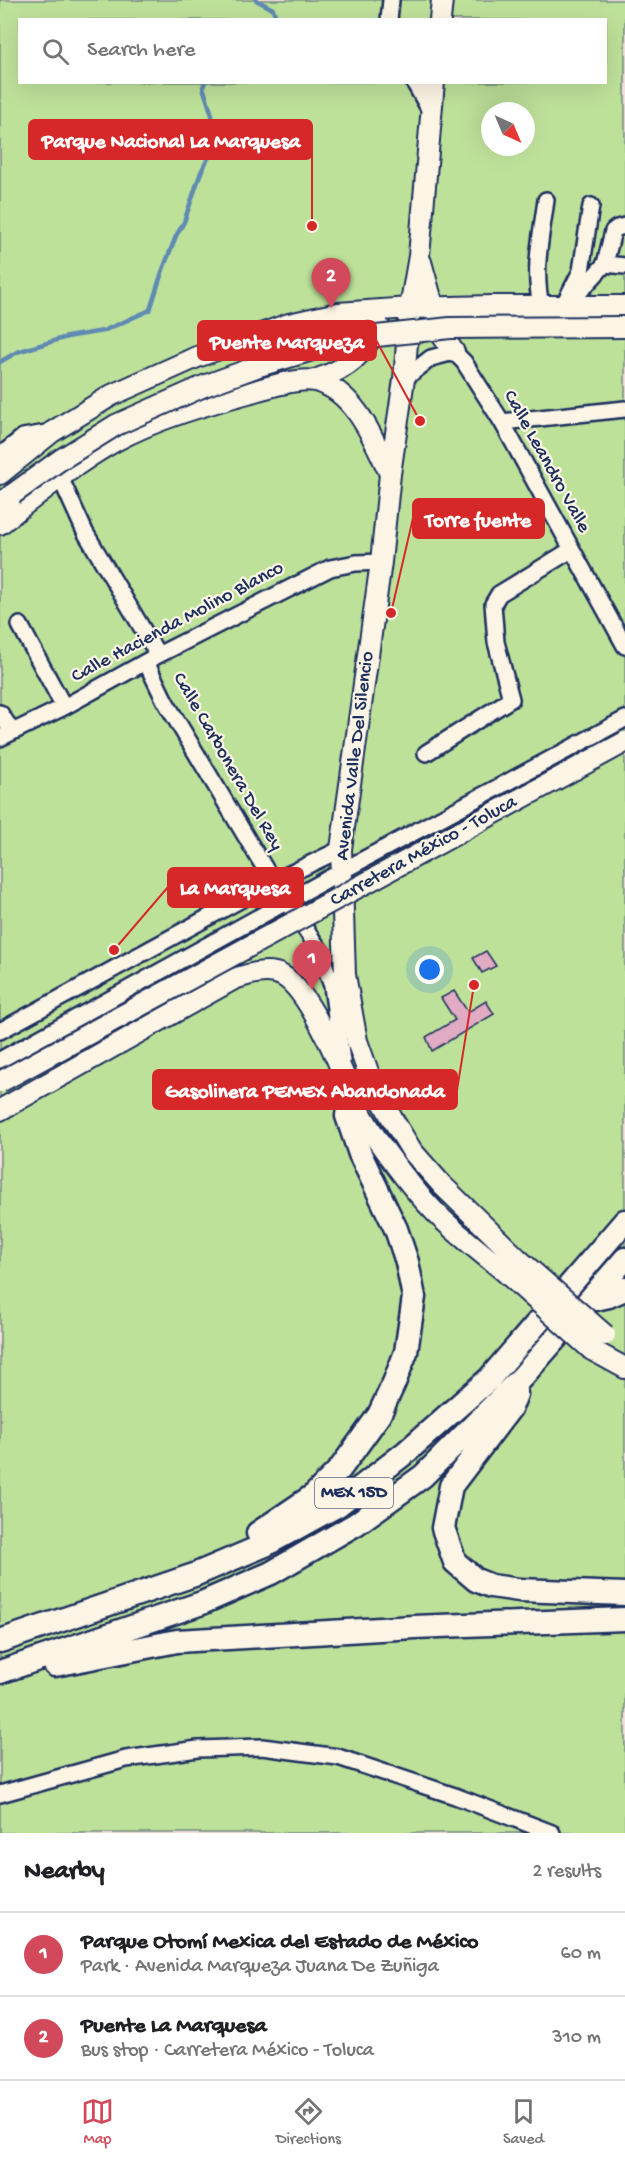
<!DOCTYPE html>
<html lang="en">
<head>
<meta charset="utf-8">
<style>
	:root { --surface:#fff; --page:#f6f6f6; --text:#202124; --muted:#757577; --line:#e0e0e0; --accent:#d1495b }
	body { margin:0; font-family:"Gochi Hand",sans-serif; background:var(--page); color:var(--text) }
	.compass { position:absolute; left:481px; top:102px; width:54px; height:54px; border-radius:50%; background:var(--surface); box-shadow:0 6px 24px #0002; rotate:136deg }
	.you { position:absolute; left:430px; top:970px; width:21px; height:21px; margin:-15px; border:4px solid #fff; border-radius:50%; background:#1a73e8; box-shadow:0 0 0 9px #1a73e833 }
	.badge { display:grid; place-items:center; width:39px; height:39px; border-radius:50%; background:var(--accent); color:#fff; font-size:20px; font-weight:700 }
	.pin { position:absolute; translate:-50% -50px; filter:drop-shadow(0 2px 3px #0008) }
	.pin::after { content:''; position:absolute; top:32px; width:21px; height:18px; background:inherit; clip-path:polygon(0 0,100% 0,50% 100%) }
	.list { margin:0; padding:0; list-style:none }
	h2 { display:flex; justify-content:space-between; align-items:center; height:78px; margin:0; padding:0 24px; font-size:26px }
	h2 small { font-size:20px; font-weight:400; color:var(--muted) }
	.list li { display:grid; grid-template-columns:39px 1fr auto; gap:18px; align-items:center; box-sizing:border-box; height:84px; padding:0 24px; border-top:2px solid var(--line) }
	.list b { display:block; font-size:22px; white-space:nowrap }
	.list p { margin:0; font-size:20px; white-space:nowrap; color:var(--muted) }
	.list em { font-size:20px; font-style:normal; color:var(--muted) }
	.icon { flex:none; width:33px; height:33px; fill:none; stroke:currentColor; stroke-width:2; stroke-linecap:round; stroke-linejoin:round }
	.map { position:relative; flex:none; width:625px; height:1833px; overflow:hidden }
	.search { position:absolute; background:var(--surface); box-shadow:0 6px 24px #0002; left:18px; right:18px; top:18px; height:66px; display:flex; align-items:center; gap:15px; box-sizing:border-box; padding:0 21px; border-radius:0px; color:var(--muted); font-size:22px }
	.sheet { height:246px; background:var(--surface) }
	nav { display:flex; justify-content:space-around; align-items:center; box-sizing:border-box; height:84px; border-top:2px solid var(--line); background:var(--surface); font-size:16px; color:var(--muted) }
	nav a { display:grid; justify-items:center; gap:3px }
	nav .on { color:var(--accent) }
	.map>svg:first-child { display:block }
	.green { fill:#bee19a; stroke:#6c887c; stroke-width:1.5; fill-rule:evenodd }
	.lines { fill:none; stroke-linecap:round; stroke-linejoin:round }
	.stream { stroke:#5e8ab2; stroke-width:4.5 }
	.building { fill:#e1abc4; stroke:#1b2f5e; stroke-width:1.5 }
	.minor-casing { stroke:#1b2f5e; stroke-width:20 }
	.major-casing { stroke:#1b2f5e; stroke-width:24 }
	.highway-casing { stroke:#1b2f5e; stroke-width:27 }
	.minor { stroke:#fcf5e5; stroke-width:15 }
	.major { stroke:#fcf5e5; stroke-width:20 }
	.highway { stroke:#fcf5e5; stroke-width:22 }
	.major-bridge-casing { stroke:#1b2f5e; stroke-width:24; stroke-linecap:butt }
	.major-bridge { stroke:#fcf5e5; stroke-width:20 }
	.labels { text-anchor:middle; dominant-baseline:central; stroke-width:4.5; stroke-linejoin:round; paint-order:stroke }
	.shield { fill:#fcf5e5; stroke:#5e6a86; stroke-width:1.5 }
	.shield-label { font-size:18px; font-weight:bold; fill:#1b2f5e }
	.street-label { font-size:20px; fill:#1b2f5e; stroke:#fcf5e5 }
	.leader { fill:none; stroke:#d62828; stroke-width:2 }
	.callout-dot { fill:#d62828; stroke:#fcf5e5; stroke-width:2 }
	.callout { fill:#d62828; stroke:#d62828; stroke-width:2 }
	.callout-label { font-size:21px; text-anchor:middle; font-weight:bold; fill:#fff }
</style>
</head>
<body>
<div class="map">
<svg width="625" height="1833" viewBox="0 0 625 1833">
	<rect width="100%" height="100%" fill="#f4dfdb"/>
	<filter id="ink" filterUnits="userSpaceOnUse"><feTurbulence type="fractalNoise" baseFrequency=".0167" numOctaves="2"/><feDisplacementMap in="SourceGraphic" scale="12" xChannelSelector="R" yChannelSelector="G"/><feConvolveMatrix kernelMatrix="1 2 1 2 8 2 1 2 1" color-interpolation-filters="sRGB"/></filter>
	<g filter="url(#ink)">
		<!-- green -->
		<path class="green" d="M0,0H625V1833H0ZM20,20H606V82H20ZM490,111H526V147H490Z"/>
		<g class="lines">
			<!-- stream -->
			<path class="stream" d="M256,0L273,9L277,20
				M0,362L17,352L67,337L103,331L150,310L162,272L176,236L184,222L201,172L215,145L212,115L203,87L205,82"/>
		</g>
		<!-- building -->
		<path class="building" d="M486,951L496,966L482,973L473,958Z
			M454,991L468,1012L486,1001L494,1014L432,1051L426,1037L455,1020L441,998Z"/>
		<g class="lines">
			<!-- minor casing -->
			<g class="minor-casing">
				<path id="minor" d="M389,20L391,0
					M414,82L431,112
					M605,264L613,231L617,228L625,226
					M574,298L605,264L625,266
					M541,306C533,268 541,238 546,200
					M563,306L581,271L591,206
					M404,379L431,358L454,352L464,362L502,422L625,646
					M502,422L625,409
					M0,456L23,437L52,432
					M60,477L85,532L158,655
					M20,625L64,707
					M146,662L165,701L273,882L319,949L332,986L342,1061
					M0,713L12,731
					M0,738L64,707L158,655L330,568L356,563L381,562
					M426,753L511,699L496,642L493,604L499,594L571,550
					M0,1031L273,882L341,849
					M0,1060L342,871L625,719
					M0,1794L126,1759L198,1749L262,1747L338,1757L455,1796L552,1833"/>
			</g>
			<!-- major casing -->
			<g class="major-casing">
				<path id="major" d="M440,20L442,0
					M434,82L419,256L410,308L404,379L390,474L381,562L341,849L345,975L357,1041L371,1080L390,1115L412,1151L442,1185L517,1258
					M421,262L441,334L454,352
					M315,380C352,367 358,358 379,326
					M0,474L52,432L112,395L197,357L289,324L338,313L410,308L491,306H625
					M0,504L13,494
					M0,524C37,495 74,464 115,441C156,419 204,405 248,393C265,388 299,377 315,381C355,390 375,442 390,474
					M0,1110L234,979C249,974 268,968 283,976C308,990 339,1062 349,1089C356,1107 367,1124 378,1141C397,1168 417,1195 441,1218C461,1237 483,1254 504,1271
					M592,1350L625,1368"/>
			</g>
			<!-- highway casing -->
			<g class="highway-casing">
				<path id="highway" d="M591,1300L609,1296L625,1289
					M516,1394L511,1407L451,1486L443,1528L455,1562L476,1580L491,1586L519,1590L625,1594
					M258,1533L314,1495L340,1469L379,1415L394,1383L406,1352L414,1297L407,1262L396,1229L360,1154L347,1116L350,1091
					M0,1641L194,1575L265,1545L338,1505L405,1453L489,1379L625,1221
					M55,1665L177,1641L414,1627L625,1619
					M0,1672L202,1603L271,1573L356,1524L423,1476L523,1376L625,1259"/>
			</g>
			<!-- minor -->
			<use href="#minor" class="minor"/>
			<!-- major -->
			<use href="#major" class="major"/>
			<!-- highway -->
			<use href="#highway" class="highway"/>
			<!-- major-bridge casing -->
			<g class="major-bridge-casing">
				<path id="major-bridge" d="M13,494L60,460L116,425L204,386L256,367L349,339L450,328L625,327
					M0,1082C208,968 417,856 625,742
					M517,1258L605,1335
					M504,1271L592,1350"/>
			</g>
			<!-- major-bridge -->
			<use href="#major-bridge" class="major-bridge"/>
		</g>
	</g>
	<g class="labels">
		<!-- shield labels -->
		<rect class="shield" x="315" y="1478" width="78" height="30" rx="4.5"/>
		<g class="shield-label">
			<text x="354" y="1493">MEX 15D</text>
		</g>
		<!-- street labels -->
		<g class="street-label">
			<text transform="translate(546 462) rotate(61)">Calle Leandro Valle</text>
			<text transform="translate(178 623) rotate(-28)">Calle Hacienda Molino Blanco</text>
			<text transform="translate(356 756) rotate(-83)">Avenida Valle Del Silencio</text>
			<text transform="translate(227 762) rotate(60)">Calle Carbonera Del Rey</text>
			<text transform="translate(424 852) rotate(-29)">Carretera México - Toluca</text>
		</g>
	</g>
	<!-- callouts -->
	<path class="leader" d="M312 226L312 140M420 421L376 340M391 613L413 518M114 950L168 887M474 985L457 1090"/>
	<g class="callout-dot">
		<circle cx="312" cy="226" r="6"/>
		<circle cx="420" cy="421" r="6"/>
		<circle cx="391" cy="613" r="6"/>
		<circle cx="114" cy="950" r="6"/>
		<circle cx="474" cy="985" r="6"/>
	</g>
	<g class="callout">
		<rect x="29" y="120" width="283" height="39" rx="6"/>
		<rect x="198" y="321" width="178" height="39" rx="6"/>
		<rect x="413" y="499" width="131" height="39" rx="6"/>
		<rect x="168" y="868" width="135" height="39" rx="6"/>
		<rect x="153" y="1070" width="304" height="39" rx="6"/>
	</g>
	<g class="callout-label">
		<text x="171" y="147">Parque Nacional La Marquesa</text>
		<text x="287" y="348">Puente Marqueza</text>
		<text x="478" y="526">Torre fuente</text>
		<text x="235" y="894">La Marquesa</text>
		<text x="305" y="1097">Gasolinera PEMEX Abandonada</text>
	</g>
</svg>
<svg class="compass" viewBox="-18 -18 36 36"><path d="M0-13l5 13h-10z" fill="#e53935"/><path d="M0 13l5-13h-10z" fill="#757577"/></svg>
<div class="you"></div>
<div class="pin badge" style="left:312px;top:990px">1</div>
<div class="pin badge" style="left:331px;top:308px">2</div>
<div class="search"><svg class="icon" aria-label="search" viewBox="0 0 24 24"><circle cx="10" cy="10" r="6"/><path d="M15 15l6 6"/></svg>Search here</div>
</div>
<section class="sheet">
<h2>Nearby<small>2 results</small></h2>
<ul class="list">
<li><span class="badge">1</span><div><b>Parque Otomí Mexica del Estado de México</b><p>Park · Avenida Marqueza Juana De Zuñiga</p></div><em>60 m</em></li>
<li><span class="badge">2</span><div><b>Puente La Marquesa</b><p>Bus stop · Carretera México - Toluca</p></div><em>310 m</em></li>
</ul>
</section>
<nav>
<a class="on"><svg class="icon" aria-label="map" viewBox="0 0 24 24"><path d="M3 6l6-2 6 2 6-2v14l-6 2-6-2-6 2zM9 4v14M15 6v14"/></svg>Map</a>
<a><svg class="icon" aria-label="directions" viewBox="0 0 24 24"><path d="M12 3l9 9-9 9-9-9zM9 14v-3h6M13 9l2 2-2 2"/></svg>Directions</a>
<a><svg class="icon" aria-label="saved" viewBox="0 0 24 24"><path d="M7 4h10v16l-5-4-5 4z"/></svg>Saved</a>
</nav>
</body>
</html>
